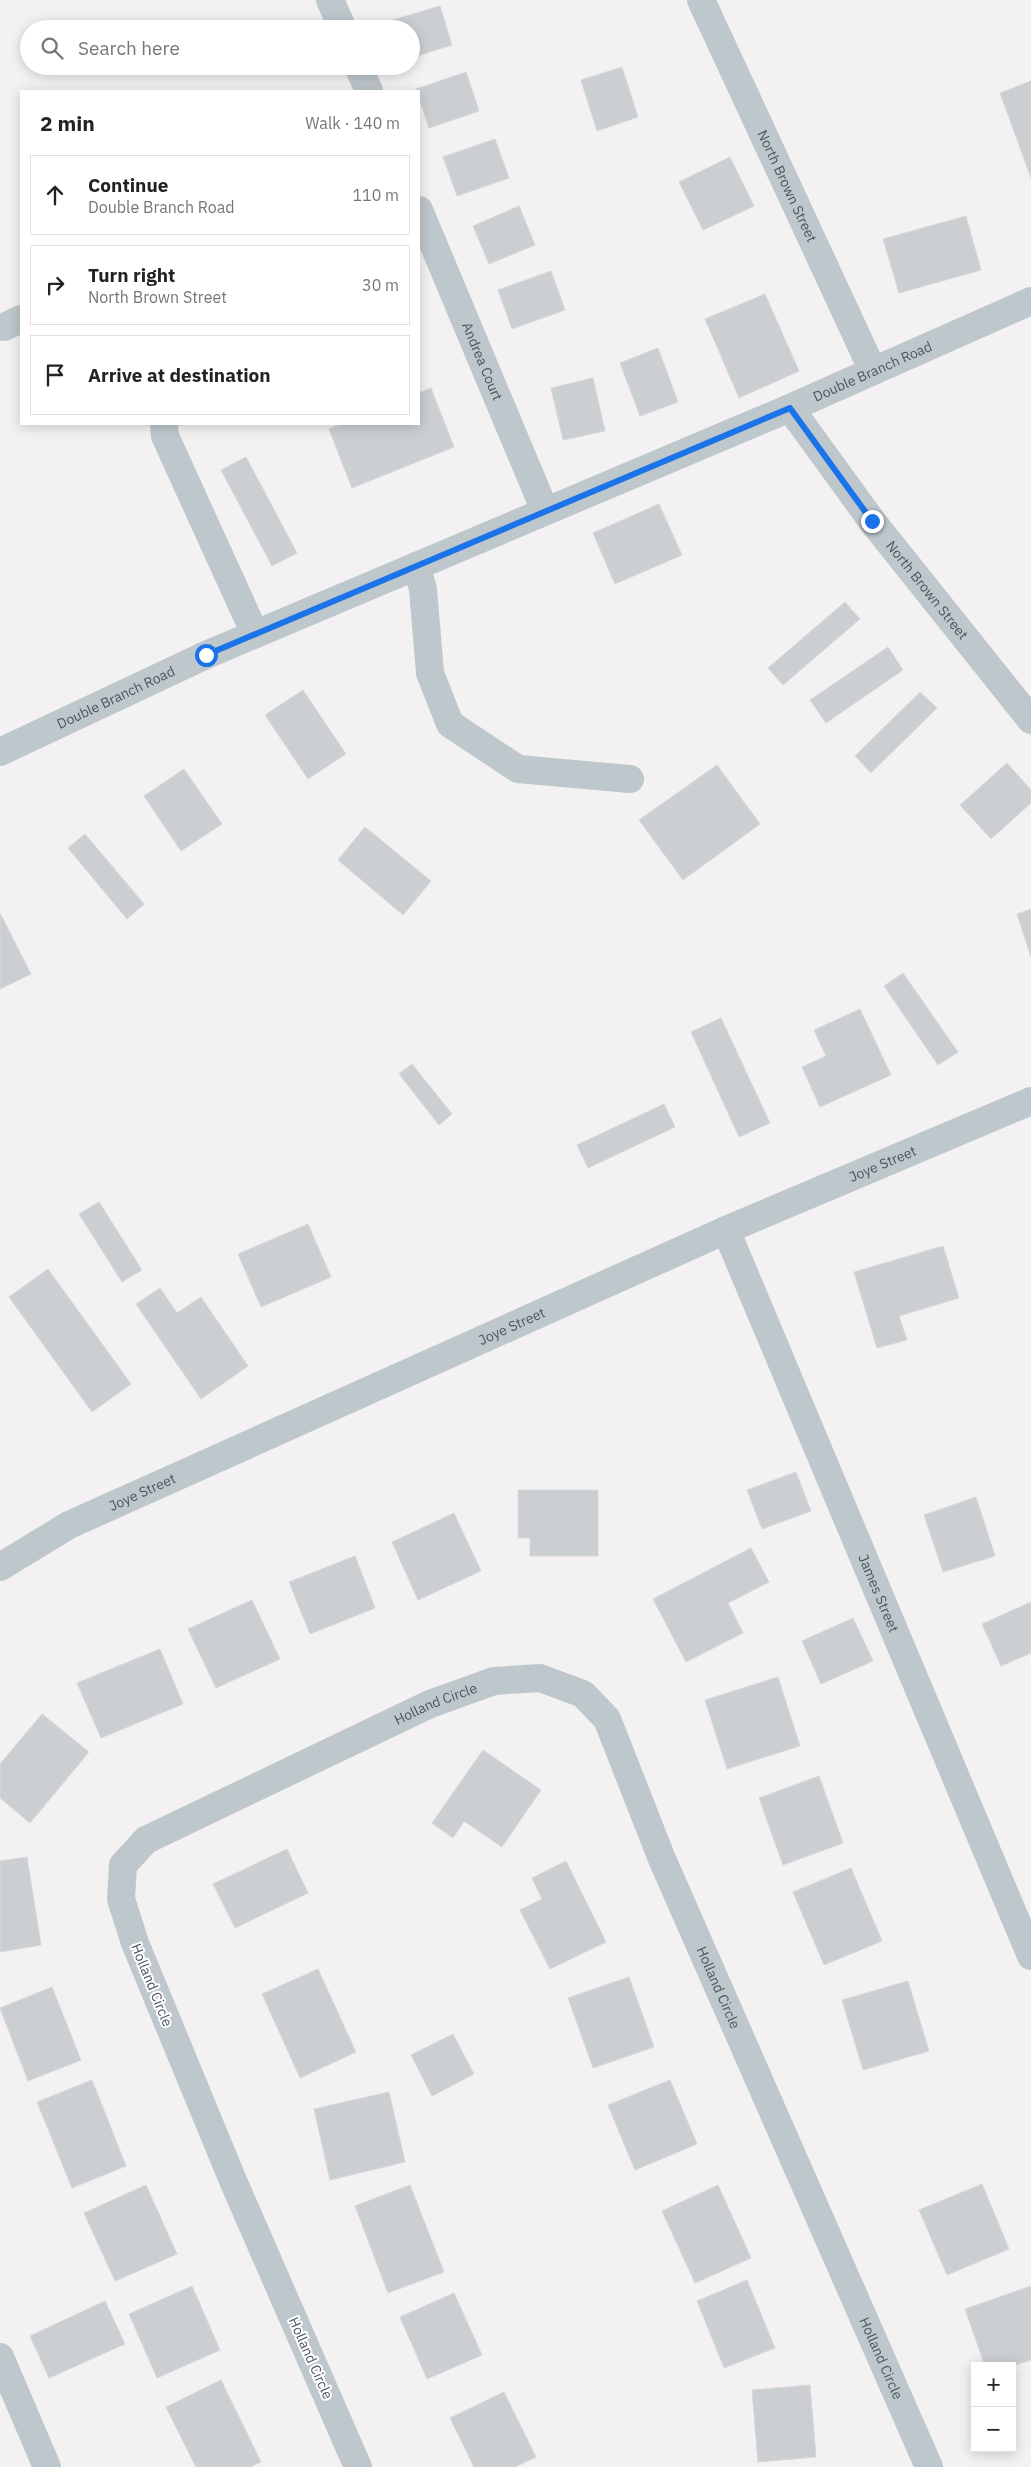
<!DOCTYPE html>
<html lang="en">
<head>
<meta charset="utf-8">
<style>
	:root { --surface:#fff; --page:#f6f6f6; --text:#222; --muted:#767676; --line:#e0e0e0 }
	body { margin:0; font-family:"IBM Plex Sans",sans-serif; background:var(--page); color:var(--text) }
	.controls { position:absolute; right:15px; bottom:15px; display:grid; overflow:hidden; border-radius:0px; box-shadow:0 2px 12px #0003 }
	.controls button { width:45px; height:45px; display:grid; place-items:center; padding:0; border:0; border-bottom:1px solid var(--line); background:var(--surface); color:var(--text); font:25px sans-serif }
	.stop { position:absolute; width:15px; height:15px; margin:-11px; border:4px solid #1a73e8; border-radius:50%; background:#fff }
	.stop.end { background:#1a73e8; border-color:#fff; box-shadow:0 1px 5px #0008 }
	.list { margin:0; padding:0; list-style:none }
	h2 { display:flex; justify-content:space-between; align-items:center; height:65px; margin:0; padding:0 20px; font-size:21px }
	h2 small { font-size:16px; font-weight:400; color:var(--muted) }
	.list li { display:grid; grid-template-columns:32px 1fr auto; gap:15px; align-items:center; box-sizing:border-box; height:80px; margin:0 10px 10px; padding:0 10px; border:1px solid var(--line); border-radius:0px }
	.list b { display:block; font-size:19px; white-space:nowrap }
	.list p { margin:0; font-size:16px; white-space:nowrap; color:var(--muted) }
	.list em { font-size:16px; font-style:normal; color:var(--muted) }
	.icon { flex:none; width:28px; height:28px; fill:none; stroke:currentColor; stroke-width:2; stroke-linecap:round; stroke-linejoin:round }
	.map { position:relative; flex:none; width:1031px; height:2467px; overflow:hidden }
	.search { position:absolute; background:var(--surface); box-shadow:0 2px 12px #0003; left:20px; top:20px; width:400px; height:55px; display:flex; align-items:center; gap:12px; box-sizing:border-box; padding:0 18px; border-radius:28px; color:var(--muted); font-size:19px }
	.panel { position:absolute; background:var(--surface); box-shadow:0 2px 12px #0003; left:20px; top:90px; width:400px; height:335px; border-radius:0px }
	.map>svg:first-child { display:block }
	.building { fill:#cbcfd2; stroke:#d6d8db }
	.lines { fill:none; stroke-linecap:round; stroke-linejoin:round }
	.minor { stroke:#bec7cc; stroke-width:28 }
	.route { stroke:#1a73e8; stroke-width:6 }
	.labels { text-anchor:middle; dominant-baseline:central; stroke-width:4; stroke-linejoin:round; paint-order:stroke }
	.street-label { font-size:14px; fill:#4b575c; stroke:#fff }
</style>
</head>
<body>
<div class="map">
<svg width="1031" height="2467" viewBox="0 0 1031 2467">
	<rect width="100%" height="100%" fill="#f3f1f1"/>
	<!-- building -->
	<path class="building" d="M440,6L452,45L411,58V29H388L386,22Z
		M622,67L638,117L597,131L581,80Z
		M466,72L479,111L429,128L416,89Z
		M1031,81V178L1000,93Z
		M495,139L509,178L457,196L443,157Z
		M730,157L754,206L703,230L679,182Z
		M519,206L535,245L489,264L473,226Z
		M966,216L981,270L899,293L883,239Z
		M551,271L565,310L512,329L498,290Z
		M765,294L799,371L739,398L705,319Z
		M658,348L678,402L640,416L620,363Z
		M593,378L605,431L563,440L551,388Z
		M431,388L454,447L352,488L329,429L342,424H419V393Z
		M246,457L297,553L272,566L221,470Z
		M659,504L682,555L615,584L593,533Z
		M845,602L860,619L783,685L768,668Z
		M888,647L903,670L826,723L810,700Z
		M303,690L346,754L308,779L265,715Z
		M920,692L937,708L871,773L855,756Z
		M1007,763L1031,790V803L991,839L960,805Z
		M717,765L760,824L683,880L639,820Z
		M184,769L222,824L181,851L144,796Z
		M365,827L431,881L403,915L338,860Z
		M85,834L144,904L127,919L68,848Z
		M1031,909V957L1017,914Z
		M0,913L31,974L0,989Z
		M903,973L958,1052L938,1065L884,986Z
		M860,1009L891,1075L820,1107L802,1067L826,1056L814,1030Z
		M721,1018L770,1123L739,1137L691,1032Z
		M412,1064L452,1114L439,1125L399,1074Z
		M664,1104L675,1127L588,1168L577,1145Z
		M99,1202L142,1270L122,1282L79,1214Z
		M308,1224L331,1277L261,1307L238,1254Z
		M943,1246L959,1298L899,1316L907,1340L877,1348L854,1272Z
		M48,1269L131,1384L92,1412L9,1297Z
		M160,1288L177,1313L201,1297L248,1366L201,1399L136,1304Z
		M796,1472L811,1511L762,1529L747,1490Z
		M518,1490H598V1556H530V1538H518Z
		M976,1497L995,1556L943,1572L924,1515Z
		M454,1513L481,1571L418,1600L392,1542Z
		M751,1548L769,1582L728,1603L743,1633L686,1662L653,1599Z
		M355,1556L375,1608L310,1634L289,1582Z
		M252,1600L280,1659L216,1688L188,1629Z
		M1031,1602V1653L1001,1666L982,1624Z
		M853,1618L873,1661L821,1684L802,1641Z
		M160,1649L183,1704L101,1738L77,1683Z
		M778,1677L800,1746L727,1769L705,1700Z
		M42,1714L89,1752L30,1823L0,1798V1764Z
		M483,1750L541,1790L502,1847L464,1821L453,1838L432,1823Z
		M819,1776L843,1843L783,1865L759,1798Z
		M287,1849L308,1893L235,1928L213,1884Z
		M27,1857L41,1945L0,1952V1861Z
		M566,1861L606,1942L550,1969L520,1910L542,1899L532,1878Z
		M851,1868L882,1941L824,1965L793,1892Z
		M318,1969L356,2052L300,2078L262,1994Z
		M629,1977L654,2047L593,2068L568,1998Z
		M908,1981L929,2051L863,2070L842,2000Z
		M52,1987L81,2060L28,2081L0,2008Z
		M453,2034L474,2074L432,2096L411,2055Z
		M92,2080L126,2166L72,2188L37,2102Z
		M670,2080L697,2144L635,2170L608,2105Z
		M389,2092L405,2162L330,2180L314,2109Z
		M982,2184L1009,2249L947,2275L919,2210Z
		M146,2185L177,2254L115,2281L84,2213Z
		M410,2185L444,2272L388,2293L355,2206Z
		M718,2185L751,2258L695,2283L662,2211Z
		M747,2280L775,2348L724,2368L697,2301Z
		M192,2286L220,2350L157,2378L129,2314Z
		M1031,2286V2360L1012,2366H985L965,2309Z
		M454,2293L482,2355L427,2379L400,2317Z
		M105,2301L125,2344L49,2378L30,2336Z
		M221,2380L261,2462L250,2467H196L166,2407Z
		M810,2385L816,2457L758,2462L752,2390Z
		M504,2392L536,2457L515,2467H474L450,2418Z"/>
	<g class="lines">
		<!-- minor -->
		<g class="minor">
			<path d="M330,0L343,29"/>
			<path id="s1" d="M701,0L873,371"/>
			<path d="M358,66L369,91"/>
			<path id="s2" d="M419,210L545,511"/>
			<path d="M4,327L21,319"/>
			<path id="s3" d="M790,408L872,521L1031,720"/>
			<path d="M164,424L165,436L255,634"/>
			<path d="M416,566L423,589L430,673L450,724L518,769L630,779"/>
			<path id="s4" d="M0,752L206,655L790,408L1031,301"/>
			<path id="s5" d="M726,1230L1031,1956"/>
			<path id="s6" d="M0,1567L69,1525L726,1230L1031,1101"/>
			<path d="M0,2357L47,2467"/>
			<path id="s7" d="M358,2467L234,2183L135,1943L121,1899L123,1865L146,1840L430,1704L494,1681L540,1678L583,1694L607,1719L662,1859L929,2467"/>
		</g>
	</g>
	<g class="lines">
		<!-- route -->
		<path class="route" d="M206,655L790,408L872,521"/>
	</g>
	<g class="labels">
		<!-- street labels -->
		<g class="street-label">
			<text stroke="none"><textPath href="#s1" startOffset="205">North Brown Street</textPath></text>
			<text stroke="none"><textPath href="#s2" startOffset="164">Andrea Court</textPath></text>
			<text stroke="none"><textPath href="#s4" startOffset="952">Double Branch Road</textPath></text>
			<text stroke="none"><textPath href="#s3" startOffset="228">North Brown Street</textPath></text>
			<text stroke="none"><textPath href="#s4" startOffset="128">Double Branch Road</textPath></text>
			<text stroke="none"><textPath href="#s6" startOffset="971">Joye Street</textPath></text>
			<text stroke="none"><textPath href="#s6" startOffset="566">Joye Street</textPath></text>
			<text stroke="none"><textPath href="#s6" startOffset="161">Joye Street</textPath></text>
			<text stroke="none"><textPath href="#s5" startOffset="394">James Street</textPath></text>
			<text stroke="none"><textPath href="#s7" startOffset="1004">Holland Circle</textPath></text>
			<text transform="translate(152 1985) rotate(68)">Holland Circle</text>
			<text stroke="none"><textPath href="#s7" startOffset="1484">Holland Circle</textPath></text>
			<text transform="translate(311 2358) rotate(66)">Holland Circle</text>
			<text stroke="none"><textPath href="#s7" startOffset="1889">Holland Circle</textPath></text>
		</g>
	</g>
</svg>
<div class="controls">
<button>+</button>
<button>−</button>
</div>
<div class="stop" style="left:206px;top:655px"></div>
<div class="stop end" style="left:872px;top:521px"></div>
<div class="search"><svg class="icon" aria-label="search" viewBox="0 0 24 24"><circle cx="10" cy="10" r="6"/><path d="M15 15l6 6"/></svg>Search here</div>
<section class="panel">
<h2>2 min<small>Walk · 140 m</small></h2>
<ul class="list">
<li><svg class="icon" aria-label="ahead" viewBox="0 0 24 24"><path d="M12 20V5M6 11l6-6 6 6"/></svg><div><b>Continue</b><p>Double Branch Road</p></div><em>110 m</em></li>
<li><svg class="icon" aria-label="right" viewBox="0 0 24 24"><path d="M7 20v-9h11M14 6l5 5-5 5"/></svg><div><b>Turn right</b><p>North Brown Street</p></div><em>30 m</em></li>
<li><svg class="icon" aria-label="arrive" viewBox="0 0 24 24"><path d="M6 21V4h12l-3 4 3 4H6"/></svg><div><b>Arrive at destination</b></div></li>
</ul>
</section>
</div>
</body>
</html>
